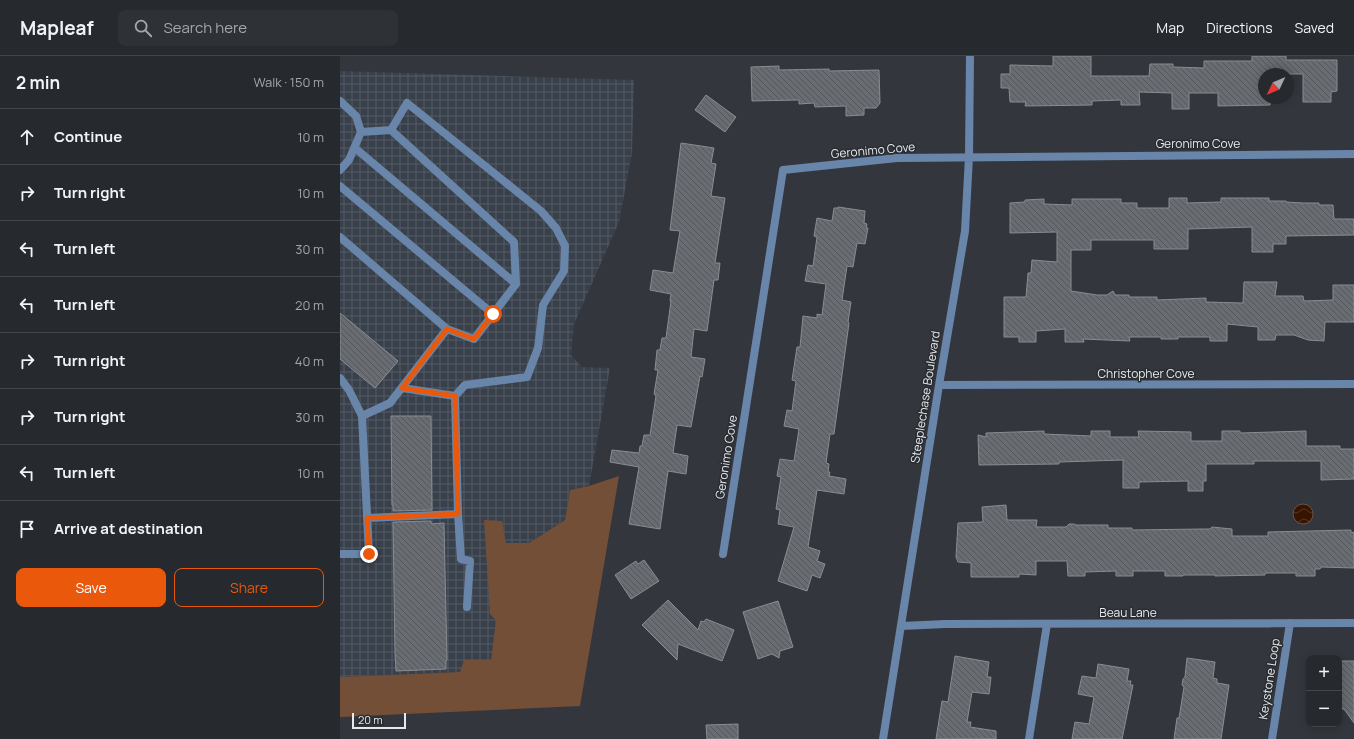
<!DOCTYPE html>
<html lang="en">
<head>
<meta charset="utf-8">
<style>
	:root { --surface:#26292e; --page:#2e3136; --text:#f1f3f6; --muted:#a4a6aa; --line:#42454a; --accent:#ea580c }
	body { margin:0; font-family:Manrope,sans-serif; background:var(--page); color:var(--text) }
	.controls { position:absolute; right:12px; bottom:12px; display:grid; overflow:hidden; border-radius:8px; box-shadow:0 2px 10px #0003 }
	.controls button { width:36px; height:36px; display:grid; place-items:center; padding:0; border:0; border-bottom:1px solid var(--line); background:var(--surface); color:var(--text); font:20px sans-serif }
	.compass { position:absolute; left:918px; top:12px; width:36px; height:36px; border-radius:50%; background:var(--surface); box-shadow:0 2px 10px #0003; rotate:226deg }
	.scale { position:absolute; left:12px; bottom:10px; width:54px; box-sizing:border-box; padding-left:4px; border:2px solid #e7eaed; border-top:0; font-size:11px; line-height:14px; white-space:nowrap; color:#e7eaed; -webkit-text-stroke:3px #292d32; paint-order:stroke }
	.stop { position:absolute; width:12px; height:12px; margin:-9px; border:3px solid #ea580c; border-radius:50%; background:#fff }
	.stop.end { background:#ea580c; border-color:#fff; box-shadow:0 1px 4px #0008 }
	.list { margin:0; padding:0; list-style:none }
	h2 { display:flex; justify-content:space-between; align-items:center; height:52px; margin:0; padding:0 16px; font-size:17px }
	h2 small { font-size:13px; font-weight:400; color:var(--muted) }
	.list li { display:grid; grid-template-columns:26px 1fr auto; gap:12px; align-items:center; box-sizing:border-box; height:56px; padding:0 16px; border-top:1px solid var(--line) }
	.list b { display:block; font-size:15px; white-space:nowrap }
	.list em { font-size:13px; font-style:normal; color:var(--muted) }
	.actions { display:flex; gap:8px; padding:12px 16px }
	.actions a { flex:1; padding:9px 0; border:1px solid var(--accent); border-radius:8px; text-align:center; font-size:14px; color:var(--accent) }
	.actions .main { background:var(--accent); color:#fff }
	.icon { flex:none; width:22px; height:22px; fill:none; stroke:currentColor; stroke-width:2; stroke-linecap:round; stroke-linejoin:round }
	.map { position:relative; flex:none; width:1014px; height:683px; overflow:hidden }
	header { display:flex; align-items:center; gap:24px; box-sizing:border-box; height:56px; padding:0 20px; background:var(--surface); border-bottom:1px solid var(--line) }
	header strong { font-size:19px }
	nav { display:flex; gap:22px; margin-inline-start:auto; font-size:14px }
	.search { width:280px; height:36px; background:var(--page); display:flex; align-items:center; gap:10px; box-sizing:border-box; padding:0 14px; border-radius:8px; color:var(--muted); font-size:15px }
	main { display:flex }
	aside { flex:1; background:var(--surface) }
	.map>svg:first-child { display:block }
	.industrial { fill:url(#industrial-grid) }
	.grass { fill:#744f38 }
	.water { fill:url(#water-waves); stroke:#6c5447 }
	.building { fill:url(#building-back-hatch); stroke:#888d93 }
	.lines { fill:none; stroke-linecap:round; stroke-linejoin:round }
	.lane { stroke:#6986aa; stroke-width:8 }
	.street { stroke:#6986aa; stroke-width:8 }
	.route { stroke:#ea580c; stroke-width:5 }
	.labels { text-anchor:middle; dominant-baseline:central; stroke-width:3; stroke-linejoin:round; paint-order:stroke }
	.street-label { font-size:12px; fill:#e7eaed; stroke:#292d32 }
</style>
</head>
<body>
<header>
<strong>Mapleaf</strong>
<div class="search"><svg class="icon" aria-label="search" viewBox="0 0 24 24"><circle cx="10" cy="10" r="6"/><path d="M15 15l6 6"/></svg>Search here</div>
<nav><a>Map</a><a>Directions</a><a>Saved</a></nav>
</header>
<main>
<aside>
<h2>2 min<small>Walk · 150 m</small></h2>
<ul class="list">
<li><svg class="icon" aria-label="ahead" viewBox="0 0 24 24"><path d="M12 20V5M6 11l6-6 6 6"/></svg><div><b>Continue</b></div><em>10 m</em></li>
<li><svg class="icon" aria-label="right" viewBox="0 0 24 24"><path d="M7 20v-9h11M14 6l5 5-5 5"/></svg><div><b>Turn right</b></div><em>10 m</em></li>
<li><svg class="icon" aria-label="left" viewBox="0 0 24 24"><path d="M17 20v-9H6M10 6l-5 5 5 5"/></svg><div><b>Turn left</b></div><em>30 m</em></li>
<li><svg class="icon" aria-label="left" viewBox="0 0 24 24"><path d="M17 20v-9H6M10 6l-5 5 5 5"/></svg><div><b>Turn left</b></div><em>20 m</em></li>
<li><svg class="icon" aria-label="right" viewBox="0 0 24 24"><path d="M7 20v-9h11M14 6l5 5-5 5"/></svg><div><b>Turn right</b></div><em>40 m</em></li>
<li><svg class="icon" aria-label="right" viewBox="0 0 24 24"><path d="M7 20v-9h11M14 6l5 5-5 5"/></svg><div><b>Turn right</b></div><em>30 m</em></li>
<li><svg class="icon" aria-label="left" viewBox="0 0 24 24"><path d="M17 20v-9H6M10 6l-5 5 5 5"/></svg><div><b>Turn left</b></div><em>10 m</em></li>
<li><svg class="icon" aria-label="arrive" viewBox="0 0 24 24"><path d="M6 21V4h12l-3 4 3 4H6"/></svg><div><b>Arrive at destination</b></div></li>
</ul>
<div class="actions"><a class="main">Save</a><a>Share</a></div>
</aside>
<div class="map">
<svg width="1014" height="683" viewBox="0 0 1014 683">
	<defs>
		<pattern id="industrial-grid" width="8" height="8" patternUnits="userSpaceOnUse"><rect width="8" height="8" fill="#38404b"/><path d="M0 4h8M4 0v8" fill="none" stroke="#555c65"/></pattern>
		<pattern id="water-waves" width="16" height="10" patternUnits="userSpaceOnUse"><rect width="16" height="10" fill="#371400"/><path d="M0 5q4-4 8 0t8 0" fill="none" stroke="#543626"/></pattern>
		<pattern id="building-back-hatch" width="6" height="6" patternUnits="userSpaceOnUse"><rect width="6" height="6" fill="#696d73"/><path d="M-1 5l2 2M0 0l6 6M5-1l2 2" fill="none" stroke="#55585b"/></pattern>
	</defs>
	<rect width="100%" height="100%" fill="#33373d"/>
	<!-- industrial -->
	<path class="industrial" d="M0,15L294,24L292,97L279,166L234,268L231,299L242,311L270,312L249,430L230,434L225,464L189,487H166L151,604H124L121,616L0,621Z"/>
	<!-- grass -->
	<path class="grass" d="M279,420L240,650L0,661V621L120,616L124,604H151L156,564L150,558L144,464L162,465L166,487H189L225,464L230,434L249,430Z"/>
	<!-- water -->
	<path class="water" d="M953 458a10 10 0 1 1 20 0a10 10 0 1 1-20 0Z"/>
	<!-- building -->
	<path class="building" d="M713,0H751V20H809L810,8H833V11L864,12V5H912V0H946V4H997V35L991,36V46H963V18H924V42H930V49L878,50V37H849V53H832V37L799,36L800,49H781V44L752,45V49L685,50L686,46H670L669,32H661V18H670V9L713,10Z
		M439,10V14L489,13V15L539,14L540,47L536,52H524V59L506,60V50L475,51L474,47L459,48V44L412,45L411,11Z
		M366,39L396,61L385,76L355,54Z
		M341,87L374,92L371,107L376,108L371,140L385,142L375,207H380L378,224H374L367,275L354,273L351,301L365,303L362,321L360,320L351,371L337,369L333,397L348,400L346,418L328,415L320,473L289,468L299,411L270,406L272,394L299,397L300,390H302L304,379H310L316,340L314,338L318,314H315L317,294H320L322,282H326L331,245H330L331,238L310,234L313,214L333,217L340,175L330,174Z
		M829,142H847V147L881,146V142H929V145H946V146L963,147H979V149H993L994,163H1014V179L946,180V188H933V196H912V171L848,173V193H814V184H751V194H731V235L757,239H767L773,235L775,239H789V241H817V244L866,242V246L903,247L904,226H937L935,240H963L964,245L993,244V229H1014V266H985L984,285L968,284L954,279H936L935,284H918V271L887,268V285H870V281H838V283H821V281H789L790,285L743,283L744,286H725V273L696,275V286H679V281H664V241H686L688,217H691L692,204L717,206V176L670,177V147L685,146V144L704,143V148L732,149V143H781V147H797V152H829Z
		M498,151L525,155L524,167L527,168L526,172H528L525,188L517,187L513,211L507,210L502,244L511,246L508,266L509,267L494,378H490L486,407L489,408L488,416H490L489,420L506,423L504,438L477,434L468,491L480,495L477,505L485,508L480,522L472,519L467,535L438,525L454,471L438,468L440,454L436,453L441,421L437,420L440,403L454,405L459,373L444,370L447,354L452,355L456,325L452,324L457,291H460L463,260L477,262V258L482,259L486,228L465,225L468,209L473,210L477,181L474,180L477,162L492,165L494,152H498Z
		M0,257L58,305L35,332L0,303Z
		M51,360H91L92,454L53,455V449H52Z
		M704,375V378L751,380V375H770V381H799L798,375L851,376V385H882V375H900V377L966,375V390H1000V393H1014V423L981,424V405H914V408H866V425H863V435H848V425L799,426V432H783V404L719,406V408L639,409L638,379L646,381V377Z
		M666,449L667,464H697L696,471H726L729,468H734L736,469H768V472H792V474L861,473H870L872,471L892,473V480H928V476L1011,474V477L1014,476V512L981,511L980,513H975V520H956V517H925V519L875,520V519H843V520H825V515H793V520H776V515L745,516V520H728L727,505H696V519L679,518V521H631V507L618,506L616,501L618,467L643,466L642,451Z
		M91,465V468L104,467V469L107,604H106V613L56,615L55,598L53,466Z
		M304,504L319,525L291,543L275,519L296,505L298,508Z
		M328,544L358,574L361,565L364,566L366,563L394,574L382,605L338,588L337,604L302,569Z
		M438,545L453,591L440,595L439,602L432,598L418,603L403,556Z
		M615,600L649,606L647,621H651L649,638L632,636L627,666H631L630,671L656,675V683H596L602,645L608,646Z
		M847,602L875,606L873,622L877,623V627L889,629L881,683H834L837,662H839L844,631L842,629L843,623L845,621Z
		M999,605H1014V667L1004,653H999Z
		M758,608L789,613L787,625H791L790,629H793L782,683H732L735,666L749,668L754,641L738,638L742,620L756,622Z
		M398,668V683H367L366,669Z"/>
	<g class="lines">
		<!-- lane -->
		<path class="lane" d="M0,45L16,60L21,76L51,74L174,186L176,228L134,283L107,273L50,347L22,360L29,498H0
			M51,74L67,47L201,155L216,172L225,190L224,215L203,249L198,292L187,321L125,329L115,340L118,458L121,503L130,505L127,551
			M15,92L176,228
			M0,114L9,104L21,76
			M0,130L153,258
			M0,181L107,273
			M0,322L9,334L22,360
			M62,332L115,340
			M27,462L118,458"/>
		<!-- street -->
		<path class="street" d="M599,329L1014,328
			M383,498L443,114L557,102L1014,98
			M561,570L605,568L1014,567
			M543,683L599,329L625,175L629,101L630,0
			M689,683L707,568
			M932,683L950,567"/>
	</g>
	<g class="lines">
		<!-- route -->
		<path class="route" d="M29,498L27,462L118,458L115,340L62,332L107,273L134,283L153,258"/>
	</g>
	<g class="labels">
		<!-- street labels -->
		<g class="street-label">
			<text x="858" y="87">Geronimo Cove</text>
			<text transform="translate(533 94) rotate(-5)">Geronimo Cove</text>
			<text x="806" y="317">Christopher Cove</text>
			<text transform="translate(585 341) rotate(-81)">Steeplechase Boulevard</text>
			<text transform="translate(386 401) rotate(-81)">Geronimo Cove</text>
			<text x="788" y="556">Beau Lane</text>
			<text transform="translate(929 623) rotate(-81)">Keystone Loop</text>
		</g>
	</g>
</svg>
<div class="controls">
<button>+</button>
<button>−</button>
</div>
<svg class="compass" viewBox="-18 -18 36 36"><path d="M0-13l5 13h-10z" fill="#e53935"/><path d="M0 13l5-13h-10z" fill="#a4a6aa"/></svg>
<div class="scale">20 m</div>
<div class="stop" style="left:153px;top:258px"></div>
<div class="stop end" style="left:29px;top:498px"></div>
</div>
</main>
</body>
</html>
